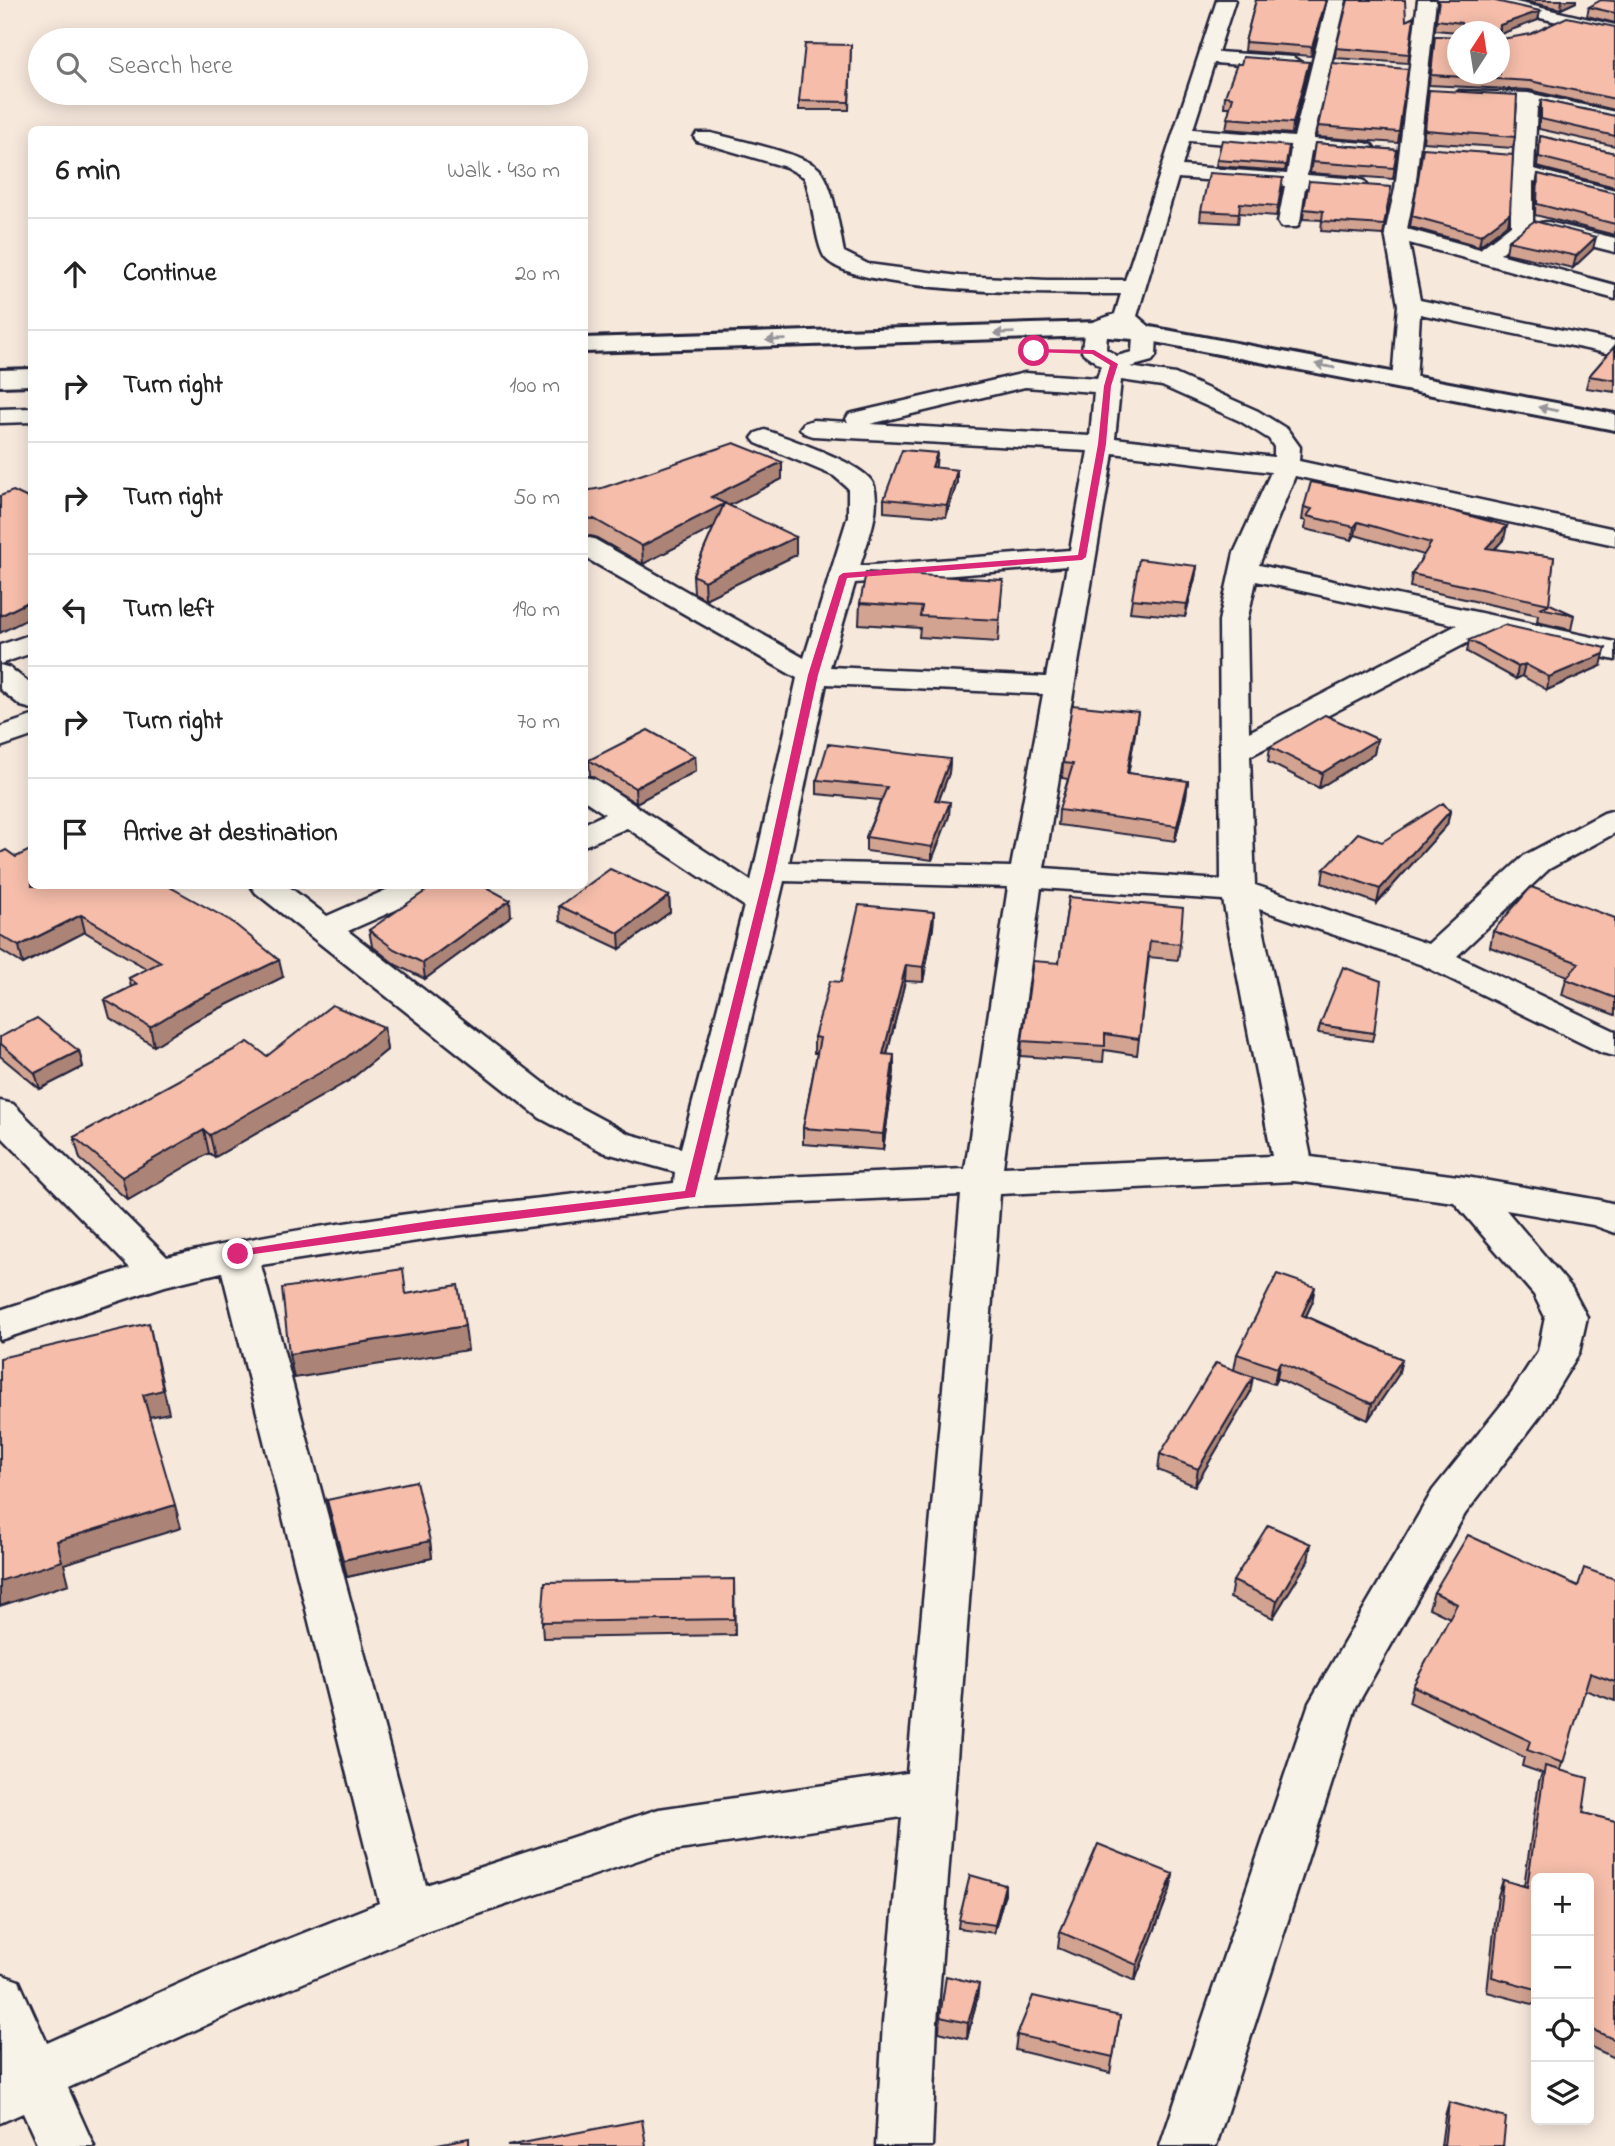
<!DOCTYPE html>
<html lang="en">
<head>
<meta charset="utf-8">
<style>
	:root { --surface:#fff; --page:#f6f6f6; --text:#222; --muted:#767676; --line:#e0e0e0 }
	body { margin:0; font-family:"Indie Flower",sans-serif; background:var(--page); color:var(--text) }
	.controls { position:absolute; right:21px; bottom:21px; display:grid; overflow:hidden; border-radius:10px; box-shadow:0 4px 18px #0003 }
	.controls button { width:63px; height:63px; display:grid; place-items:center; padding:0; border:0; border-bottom:2px solid var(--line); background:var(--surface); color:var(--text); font:35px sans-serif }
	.compass { position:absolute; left:1447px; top:21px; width:63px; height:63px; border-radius:50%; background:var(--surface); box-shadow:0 4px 18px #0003; rotate:12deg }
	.stop { position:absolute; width:21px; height:21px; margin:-16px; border:5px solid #db2777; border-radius:50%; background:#fff }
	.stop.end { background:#db2777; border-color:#fff; box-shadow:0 2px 7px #0008 }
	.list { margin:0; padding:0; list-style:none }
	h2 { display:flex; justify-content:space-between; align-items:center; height:91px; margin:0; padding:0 28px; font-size:30px }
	h2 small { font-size:23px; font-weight:400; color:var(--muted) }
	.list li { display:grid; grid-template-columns:46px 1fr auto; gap:21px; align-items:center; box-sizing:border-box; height:112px; padding:0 28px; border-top:2px solid var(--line) }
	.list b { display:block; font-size:26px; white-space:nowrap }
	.list em { font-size:23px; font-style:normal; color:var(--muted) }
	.icon { flex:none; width:38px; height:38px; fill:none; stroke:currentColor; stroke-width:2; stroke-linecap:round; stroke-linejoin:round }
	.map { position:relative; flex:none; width:1615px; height:2146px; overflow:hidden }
	.search { position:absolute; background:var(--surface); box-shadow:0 4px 18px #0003; left:28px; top:28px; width:560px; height:77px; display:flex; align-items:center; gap:18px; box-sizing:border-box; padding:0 24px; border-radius:38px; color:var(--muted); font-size:26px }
	.panel { position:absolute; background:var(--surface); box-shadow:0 4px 18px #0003; left:28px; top:126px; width:560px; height:763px; border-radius:10px }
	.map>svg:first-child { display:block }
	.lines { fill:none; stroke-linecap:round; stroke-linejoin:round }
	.street-casing { stroke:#22223b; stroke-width:5 }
	.secondary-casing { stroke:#22223b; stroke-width:6 }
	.street { fill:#f7f3e8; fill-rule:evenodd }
	.secondary { fill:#f7f3e8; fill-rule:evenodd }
	.wall { fill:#d3a392; stroke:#22223b; stroke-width:2 }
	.shaded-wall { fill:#ac8477; stroke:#22223b; stroke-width:2 }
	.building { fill:#f5bdaa; stroke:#22223b; stroke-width:2 }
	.oneway { fill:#97959a }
	.route { fill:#db2777 }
</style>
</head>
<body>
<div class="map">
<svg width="1615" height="2146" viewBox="0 0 1615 2146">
	<rect width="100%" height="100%" fill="#f7e8dc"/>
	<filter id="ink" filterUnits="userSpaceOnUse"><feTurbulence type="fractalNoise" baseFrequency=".0143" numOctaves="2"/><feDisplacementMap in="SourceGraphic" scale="14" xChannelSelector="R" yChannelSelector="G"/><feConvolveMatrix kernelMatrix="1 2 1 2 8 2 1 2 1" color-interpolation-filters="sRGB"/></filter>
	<g filter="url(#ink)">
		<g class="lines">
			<!-- street casing -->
			<g class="street-casing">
				<path id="street" d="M1217,0H1235L1218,52L1293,57L1302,63L1293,69L1214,63L1193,129L1294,137L1328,0H1346L1313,139L1365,143L1372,145L1375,149L1372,153L1365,155L1311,151L1307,175L1357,179L1364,181L1367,185L1364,189L1357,191L1305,187L1300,222L1297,227H1281L1278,222L1285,186L1178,178L1137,316L1157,333L1156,356L1152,361L1130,367L1175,374L1258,411L1287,429L1300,447L1299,461L1615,529V545L1295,476L1259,565L1615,642V660L1488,632L1250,756L1255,885L1428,944L1525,855L1604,813L1615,810V833L1549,869L1457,956L1615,1031V1056L1602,1053L1422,965L1259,909L1311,1157L1466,1177L1599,1200L1615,1204V1233L1593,1225L1506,1210L1571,1287L1587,1317L1579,1353L1541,1415L1465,1514L1356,1707L1216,2146H1160L1309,1703L1433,1490L1511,1393L1538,1351L1545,1317L1534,1295L1454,1202L1294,1181L1000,1194L937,2022L932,2146H876L883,2022L902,1817L659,1853L417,1935L241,2009L68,2088L94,2146H38L23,2113L0,2123V1974L19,1981L47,2043L203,1973L379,1903L222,1272L165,1286L0,1340V1310L130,1268L0,1135V1101L13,1104L167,1257C333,1217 504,1203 674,1183L675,1172L603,1152L540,1118L256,893L251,886H288L327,916L395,886H438L434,893L348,931L566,1100L629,1134L681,1148L744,906L627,828L584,846V824L605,814L584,800V777L595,779L751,881L797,678L584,557V537L594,539L804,658L848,516V488L834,476L756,443L752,438L756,433L765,430L774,433C794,441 869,465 874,486C881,512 867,542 860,566L1070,550L1088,451L813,436L804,433L800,428L804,423L813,420L848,422L846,419L849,414L1025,373L1097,378L1101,366L1082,352C1085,320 1086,325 1115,314L1121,294C1069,294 858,294 826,259C815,247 813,196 804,177L786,167L697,141L694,137L697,133H711C736,140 802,153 819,169C833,181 840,233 844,252L868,264L959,276L1047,280H1125ZM1189,141L1291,149L1287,174L1182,166ZM1122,327L1133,335L1132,352L1117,356L1106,349L1107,333ZM1121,380L1162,386L1240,421L1269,439L1274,447V457L1115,438ZM1025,387L1094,392L1090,436L870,424ZM1113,453L1271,472L1234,553L1219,621L1221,880L1044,868ZM1067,566L1046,677L830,667L855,583ZM1256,581L1457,625L1249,732L1247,621ZM826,684L1043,694L1011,867L789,862ZM784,881L1008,887L965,1169L713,1180ZM1041,888L1223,900L1272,1156L1003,1167ZM961,1195L907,1773L659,1809L426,1885L261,1265L437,1238L691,1207Z
					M1418,0H1436L1415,189L1407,229L1480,249L1511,225V194L1518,104L1466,101L1459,99L1456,95L1459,91L1528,93L1615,112V124L1537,107L1534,169L1615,190V202L1533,181V227L1500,254L1615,285V299L1409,243L1420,300L1615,341V355L1420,314L1416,381L1413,386L1404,388L1395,386L1392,381L1398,305L1385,233L1395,189Z
					M1475,0H1507L1615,25V35L1478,4Z
					M1548,222L1615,238V252L1540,233L1537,228L1540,223Z
					M32,408V422L0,423V409Z
					M32,634V653L0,664V645Z
					M0,665L10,668L32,685V709L21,706L0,689Z
					M32,716V736L0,747V727Z"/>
			</g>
			<!-- secondary casing -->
			<g class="secondary-casing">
				<path id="secondary" d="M1096,322L1145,326L1615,414V430L1145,340L1096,336L584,352V338Z
					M32,369V385L0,386V370Z"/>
			</g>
			<!-- street -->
			<use href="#street" class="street"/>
			<!-- secondary -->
			<use href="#secondary" class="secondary"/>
		</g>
		<!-- wall -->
		<path class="wall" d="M1256,0H1327L1311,56L1244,51L1245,42Z
			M1439,0L1540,11L1538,20L1500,34V32H1458L1435,30Z
			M1519,0H1576V2L1561,9Z
			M1615,1V23L1587,16L1589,7Z
			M1414,17L1408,63L1335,58L1336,48L1406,21Z
			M1615,27V110L1529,90L1429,85L1435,36L1502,39Z
			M851,45L849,110H799V101Z
			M1309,62L1308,72L1292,134L1226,129L1230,107H1224L1225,96Z
			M1408,69L1398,143L1316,137L1318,126Z
			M1429,90L1515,137L1513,148L1423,142Z
			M1541,100L1615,116V146L1539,129V110Z
			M1540,136L1615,153V187L1537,167Z
			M1315,143L1397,150L1393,179L1310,173Z
			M1289,146L1285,171L1216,166L1217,160Z
			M1423,148L1510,213L1508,224L1479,246L1410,227Z
			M1538,174L1615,193V235L1535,215L1536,184Z
			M1391,187L1383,235L1321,231L1322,220L1303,219L1304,209Z
			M1282,188L1276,216L1239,213L1238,223L1200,221L1201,211Z
			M1508,241L1593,249L1573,268L1506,253Z
			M1615,346V392L1586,388L1589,376Z
			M937,453L935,468L957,470V482L946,517L884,512V499Z
			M782,479L730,505L796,555L705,599L694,593L693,575L714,527L643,564L595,537L584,535V491Z
			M1304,507L1504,539L1495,549L1554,557L1548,605L1574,615L1571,630L1537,622L1538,615L1410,587L1412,574L1424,555L1355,535L1352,540L1305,529L1306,521L1302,520Z
			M1197,566L1195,578L1185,617L1130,612L1132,599Z
			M1001,601L998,642L919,637L920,628L859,624L860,603Z
			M1469,640L1601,666L1547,690L1522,676L1516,679L1467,652Z
			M1136,727L1128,773L1188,781L1186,796L1175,841L1058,825L1059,810L1068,779L1062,778L1063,763Z
			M1377,739L1374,754L1319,788L1268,762L1270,747Z
			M695,756L696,771L636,803L590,775L589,760Z
			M950,759L949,773L939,800L949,816L932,860L866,851V837L881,800L817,794V780Z
			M1450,811L1447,825L1377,903L1322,883L1324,869Z
			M0,853L16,857L283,977L196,1020L154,1046L110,1018L105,1000L131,987L129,978L147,969L85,932L23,964L0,950Z
			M669,896L670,912L620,949L560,921L559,906Z
			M1069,897L1180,944L1178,960L1149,957L1137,1055L1104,1050L1103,1062L1021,1056L1022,1041L1059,963Z
			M934,912L933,928L923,982L905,981L887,1055H894V1071L883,1150L803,1144V1128L817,1053H814V1037L841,982Z
			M511,916L425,979L396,965L372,946L369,930Z
			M1615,918V1015L1562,995L1566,979L1568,976L1490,947L1493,931Z
			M1320,1025L1374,1033L1372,1041L1318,1033Z
			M384,1027L387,1050L350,1080L215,1157L209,1153L128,1200L80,1159L74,1137L267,1056Z
			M0,1037L79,1051L83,1067L40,1089L0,1056Z
			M1312,1303L1306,1316L1402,1359L1398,1375L1368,1420L1277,1378L1274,1384L1248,1375L1250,1393L1195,1486L1158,1470L1160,1454L1234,1370L1237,1354Z
			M327,1500L430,1541L432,1558L347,1577L331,1516Z
			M1308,1561L1273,1618L1230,1598L1233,1581Z
			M734,1579L735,1635L543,1638L542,1622Z
			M1615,1579V1701L1585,1690L1560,1770L1583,1813L1615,1821V2058L1589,2046V1878H1536V2005L1487,1992L1498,1896L1503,1880L1524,1886L1539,1782L1542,1773L1522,1766L1524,1757L1409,1702L1413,1686L1450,1618L1429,1608L1434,1592L1578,1586Z
			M1173,1874L1170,1890L1135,1981L1058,1948L1060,1932Z
			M1005,1885V1893L994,1933L958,1928L959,1920Z
			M977,1999L967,2039L939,2032L940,2017Z
			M1120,2016L1110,2073L1015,2050L1017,2035Z
			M1449,2102L1503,2146H1441L1445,2116Z"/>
		<!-- shaded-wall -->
		<path class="shaded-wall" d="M1326,0H1327L1311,56L1312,47Z
			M1562,0H1576V2L1561,9Z
			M1540,11L1538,20L1500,34V25Z
			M1309,62L1308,72L1292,134L1293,123Z
			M1510,213L1508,224L1479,246L1481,235Z
			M1596,237L1593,249L1573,268L1576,256Z
			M937,453L936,465L931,480L932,467Z
			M782,462V479L724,508L725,522L643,564L642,546L711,497Z
			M957,470V482L946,517L947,505Z
			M1358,522L1355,535L1352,540L1354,527Z
			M1507,526L1504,539L1483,561L1486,548Z
			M796,537V555L705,599L704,581Z
			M1197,566L1195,578L1185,617L1187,604Z
			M32,600V617L0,633V616Z
			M1604,654L1601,666L1547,690L1549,677Z
			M1525,664L1522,676L1516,679L1518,667Z
			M1138,712L1136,727L1126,788L1127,773Z
			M1377,739L1374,754L1319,788L1322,773Z
			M695,756L696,771L636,803L635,788Z
			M950,759L949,773L934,813L935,800Z
			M1188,781L1186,796L1175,841L1177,826Z
			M950,802L949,816L932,860V847Z
			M1450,811L1447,825L1377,903L1380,889Z
			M669,896L670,912L620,949L619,933Z
			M510,900L511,916L425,979L423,963Z
			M934,912L933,928L923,982V967Z
			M81,915L85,932L23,964L19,946Z
			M279,960L283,977L196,1020L154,1046L150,1027L192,1002Z
			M906,965L905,981L883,1070V1054Z
			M384,1027L387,1050L350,1080L215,1157L210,1135Z
			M79,1051L83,1067L40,1089L35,1073Z
			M894,1055V1071L883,1150V1134Z
			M204,1130L209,1153L128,1200L122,1177Z
			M1315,1287L1312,1303L1299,1331L1302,1315Z
			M149,1323L169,1413L149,1417L143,1395Z
			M465,1326L468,1350L294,1378L289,1354Z
			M1402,1359L1398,1375L1368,1420L1372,1404Z
			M1280,1362L1277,1378L1274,1384L1277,1368Z
			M1253,1377L1250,1393L1195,1486L1198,1469Z
			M175,1505L181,1528L64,1564L69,1584L0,1606V1581L57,1541Z
			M430,1541L432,1558L347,1577L343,1560Z
			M1311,1544L1308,1561L1273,1618L1277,1601Z
			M1173,1874L1170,1890L1135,1981L1137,1965Z
			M1005,1885V1893L994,1933L995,1925Z
			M979,1984L977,1999L967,2039L968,2023Z"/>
		<!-- building -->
		<path class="building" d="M1256,0H1326L1312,47L1245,42Z
			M1348,0H1405L1406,21L1414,17L1409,54L1336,48Z
			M1439,0H1491L1540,11L1500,25L1499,32H1462L1461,23L1436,20Z
			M1601,0L1615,1V13L1589,7Z
			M1567,17L1615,27V99L1530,81L1431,75L1435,36L1458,37V74H1500V37L1502,39L1531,34Z
			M805,44L851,45L849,102L799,101Z
			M1243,57L1309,62L1293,123L1227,118L1233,97L1225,96L1237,64H1241Z
			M1332,63L1408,69L1399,132L1318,126Z
			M1429,90L1517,95L1515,137L1425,130Z
			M1541,100L1615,116V136L1541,119Z
			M1540,136L1615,153V176L1539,157Z
			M1222,140L1289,146L1286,165L1217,160Z
			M1315,143L1397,150L1394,168L1312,162Z
			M1423,148L1513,155L1510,213L1481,235L1412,216Z
			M1209,173L1283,178L1278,206L1240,203L1239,213L1201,211Z
			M1538,174L1615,193V224L1537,204Z
			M1309,181L1391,187L1384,225L1322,221L1323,211L1304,209Z
			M1534,221L1596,237L1576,256L1508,241Z
			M1615,346V380L1589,376Z
			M734,443L782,462L711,497L796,537L704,581L693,575L724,504L642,546L594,519L584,518V491L602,488Z
			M902,450L937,453L932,467L957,470L947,505L884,499Z
			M1311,482L1449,510L1507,526L1486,548L1554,557L1549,604L1412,574L1431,543L1358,522L1354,527L1307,516L1312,509L1304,507Z
			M13,491L32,500V600L0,616V496Z
			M1139,559L1197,566L1187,604L1132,599Z
			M866,572L1003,580L999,620L920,616L922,607L860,603Z
			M1550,604L1574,615L1540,608Z
			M1504,625L1606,648L1604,654L1549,677L1525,664L1518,667L1469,640Z
			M1072,705L1138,712L1127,773L1188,781L1177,826L1059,810L1073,764L1063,763Z
			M1325,715L1377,739L1322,773L1270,747Z
			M648,730L695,756L635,788L589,760Z
			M828,744L950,759L935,800L950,802L932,847L866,837L887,787L817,780Z
			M1443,803L1450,811L1380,889L1324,869L1358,833L1382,842Z
			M32,849V886H168L231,921L279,960L192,1002L150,1027L105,1000L137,984L129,978L161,962L81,915L19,946L0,935V853L6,850L16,857Z
			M610,869L669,896L619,933L559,906Z
			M433,886H484L510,900L423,963L394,949L369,930Z
			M1531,887L1615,918V998L1566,979L1579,963L1493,931Z
			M1069,897L1183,908L1180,944L1150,941L1139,1039L1105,1034V1046L1022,1041L1033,961L1059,963Z
			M859,905L934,912L923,967L906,965L883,1054L894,1055L883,1134L803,1128L820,1038L814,1037L830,981L841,982Z
			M1343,967L1381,981L1374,1033L1320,1025Z
			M332,1005L384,1027L346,1058L210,1135L204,1130L122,1177L74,1137L248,1042L267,1056Z
			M37,1018L79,1051L35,1073L0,1043V1037Z
			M403,1269L406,1294L458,1285L465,1326L289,1354L282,1288Z
			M1277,1274L1315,1287L1302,1315L1402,1359L1372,1404L1280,1362L1277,1368L1237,1354Z
			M149,1323L163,1390L143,1395L175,1505L57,1541L62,1561L0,1581V1358Z
			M1216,1363L1253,1377L1198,1469L1160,1454Z
			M416,1481L430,1541L343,1560L327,1500Z
			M1268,1525L1311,1544L1277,1601L1233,1581Z
			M1468,1535L1578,1586L1584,1568L1615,1579V1682L1590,1673L1563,1763L1527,1750L1530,1741L1413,1686L1457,1604L1434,1592Z
			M734,1579V1619L542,1622L545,1582Z
			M1545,1766L1588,1778L1583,1813L1615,1821V2040L1589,2028V1878H1536V1989L1492,1977L1503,1880L1527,1887Z
			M1098,1844L1173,1874L1137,1965L1060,1932Z
			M970,1875L1005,1885L995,1925L959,1920Z
			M946,1976L979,1984L968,2023L940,2017Z
			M1033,1996L1120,2016L1113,2057L1017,2035Z
			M1449,2102L1506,2118L1503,2146H1444Z
			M642,2120L646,2146H507Z
			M469,2138V2146H427Z"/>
		<!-- one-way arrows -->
		<defs><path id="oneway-solid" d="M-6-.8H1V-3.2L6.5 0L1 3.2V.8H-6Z" transform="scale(1.75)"/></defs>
		<g class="oneway">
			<use href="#oneway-solid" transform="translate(1004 333) rotate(178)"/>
			<use href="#oneway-solid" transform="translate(776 340) rotate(178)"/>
			<use href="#oneway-solid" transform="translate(1325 366) rotate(-169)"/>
			<use href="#oneway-solid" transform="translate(1548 409) rotate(-169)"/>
		</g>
	</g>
	<!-- route -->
	<path class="route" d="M1034,349L1094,350L1118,364L1111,386L1106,444L1086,557L1082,560L847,578L818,675L775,871L695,1197L437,1229L233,1257V1251L238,1250L437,1220L685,1191L765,871L808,675L839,576L843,573L1078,555L1098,444L1104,386L1110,365L1092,354L1031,352Z"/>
</svg>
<div class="controls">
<button>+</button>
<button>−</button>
<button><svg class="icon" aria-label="locate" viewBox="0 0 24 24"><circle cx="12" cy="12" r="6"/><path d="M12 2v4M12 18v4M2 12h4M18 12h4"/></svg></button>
<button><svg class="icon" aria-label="layers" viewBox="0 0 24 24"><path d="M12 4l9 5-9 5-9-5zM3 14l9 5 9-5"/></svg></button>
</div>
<svg class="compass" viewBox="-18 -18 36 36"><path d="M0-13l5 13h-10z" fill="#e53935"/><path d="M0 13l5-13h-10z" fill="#767676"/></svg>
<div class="stop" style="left:1034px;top:351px"></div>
<div class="stop end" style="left:238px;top:1254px"></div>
<div class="search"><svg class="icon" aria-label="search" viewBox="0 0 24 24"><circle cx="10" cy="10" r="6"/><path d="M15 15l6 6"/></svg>Search here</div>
<section class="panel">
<h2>6 min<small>Walk · 430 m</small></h2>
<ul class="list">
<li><svg class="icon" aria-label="ahead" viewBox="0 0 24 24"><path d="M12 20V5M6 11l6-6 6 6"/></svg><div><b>Continue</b></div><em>20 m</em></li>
<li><svg class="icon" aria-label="right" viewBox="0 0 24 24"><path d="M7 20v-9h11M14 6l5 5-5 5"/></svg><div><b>Turn right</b></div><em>100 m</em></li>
<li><svg class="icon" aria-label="right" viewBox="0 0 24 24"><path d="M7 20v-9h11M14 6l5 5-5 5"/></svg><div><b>Turn right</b></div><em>50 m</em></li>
<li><svg class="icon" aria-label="left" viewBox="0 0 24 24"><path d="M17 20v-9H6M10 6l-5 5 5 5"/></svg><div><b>Turn left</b></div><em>190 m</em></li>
<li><svg class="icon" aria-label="right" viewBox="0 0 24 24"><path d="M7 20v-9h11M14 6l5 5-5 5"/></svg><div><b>Turn right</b></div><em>70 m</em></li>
<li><svg class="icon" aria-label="arrive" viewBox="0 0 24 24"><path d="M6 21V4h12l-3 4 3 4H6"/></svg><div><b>Arrive at destination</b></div></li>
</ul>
</section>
</div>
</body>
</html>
